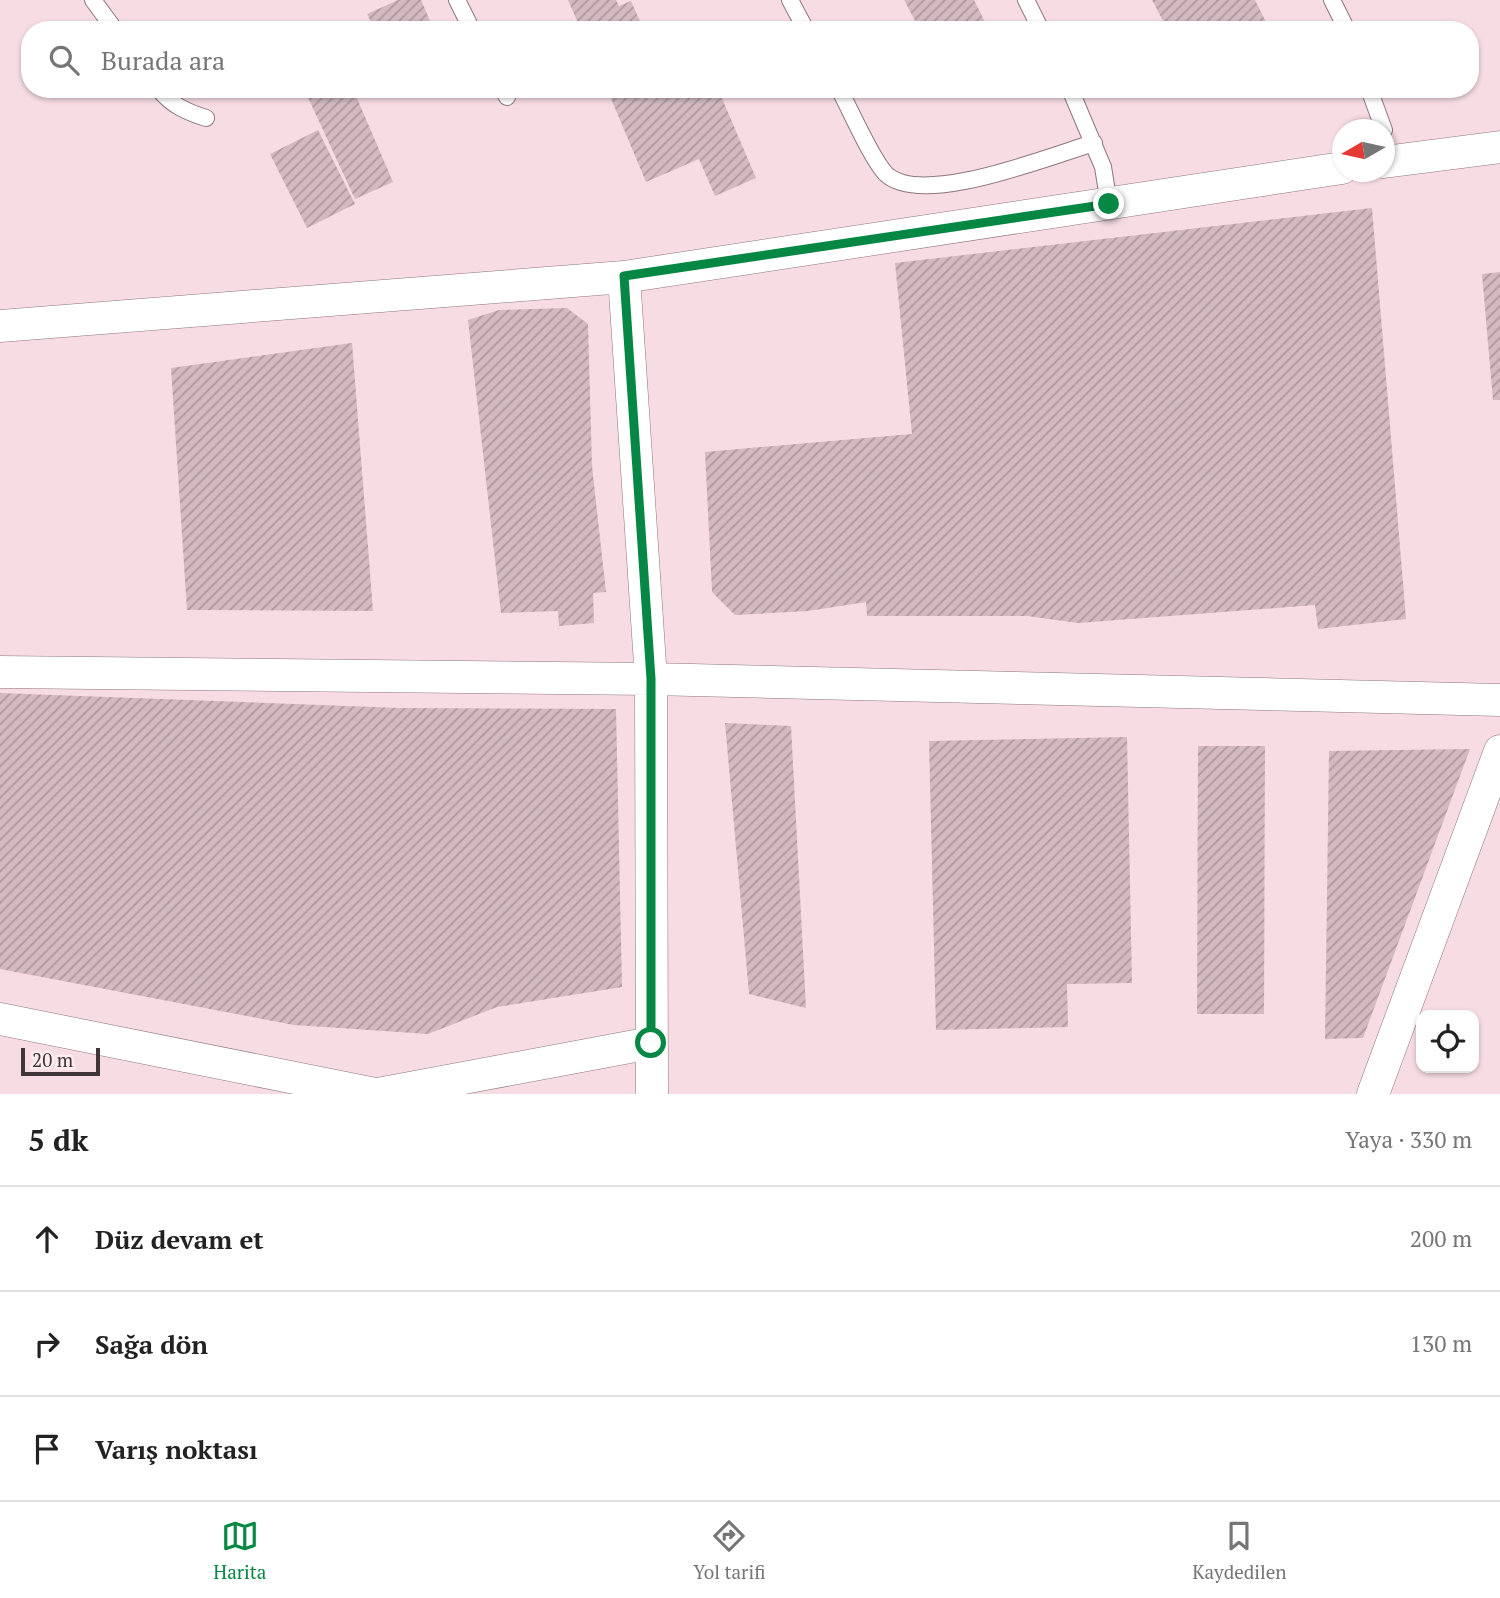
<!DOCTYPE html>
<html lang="tr">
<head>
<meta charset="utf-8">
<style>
	:root { --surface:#fff; --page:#f2f2f2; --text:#222; --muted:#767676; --line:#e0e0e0; --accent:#068844 }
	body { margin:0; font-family:"PT Serif",serif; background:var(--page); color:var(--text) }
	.controls { position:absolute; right:21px; bottom:21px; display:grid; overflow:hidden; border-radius:14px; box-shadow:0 2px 5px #0004 }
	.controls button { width:63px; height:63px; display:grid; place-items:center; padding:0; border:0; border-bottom:2px solid var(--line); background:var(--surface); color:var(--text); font:35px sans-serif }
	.compass { position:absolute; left:1332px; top:119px; width:63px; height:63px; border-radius:50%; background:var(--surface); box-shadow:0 2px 5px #0004; rotate:261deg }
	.scale { position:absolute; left:21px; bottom:18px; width:79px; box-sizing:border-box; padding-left:7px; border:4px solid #403538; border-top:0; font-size:19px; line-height:24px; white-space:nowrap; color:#403538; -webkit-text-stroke:5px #fdedf1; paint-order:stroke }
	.stop { position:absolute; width:21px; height:21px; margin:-16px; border:5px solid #068844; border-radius:50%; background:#fff }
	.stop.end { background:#068844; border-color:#fff; box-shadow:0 2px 7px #0008 }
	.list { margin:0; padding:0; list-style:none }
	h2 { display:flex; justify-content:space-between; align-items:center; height:91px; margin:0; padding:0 28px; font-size:30px }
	h2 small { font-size:23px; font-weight:400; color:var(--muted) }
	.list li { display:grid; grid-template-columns:46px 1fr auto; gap:21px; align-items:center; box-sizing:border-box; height:105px; padding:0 28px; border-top:2px solid var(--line) }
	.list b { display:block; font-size:26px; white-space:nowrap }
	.list em { font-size:23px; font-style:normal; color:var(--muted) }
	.icon { flex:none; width:38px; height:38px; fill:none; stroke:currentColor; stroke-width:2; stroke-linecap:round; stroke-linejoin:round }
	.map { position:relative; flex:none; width:1500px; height:1094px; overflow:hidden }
	.search { position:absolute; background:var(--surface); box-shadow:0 2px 5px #0004; left:21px; right:21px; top:21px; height:77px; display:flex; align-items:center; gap:18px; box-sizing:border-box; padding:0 24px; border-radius:28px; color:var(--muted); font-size:26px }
	.sheet { height:406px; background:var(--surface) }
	nav { display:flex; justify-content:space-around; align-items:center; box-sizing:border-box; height:98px; border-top:2px solid var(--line); background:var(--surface); font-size:19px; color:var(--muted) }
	nav a { display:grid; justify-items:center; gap:4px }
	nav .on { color:var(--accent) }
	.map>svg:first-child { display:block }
	.building { fill:url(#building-hatch) }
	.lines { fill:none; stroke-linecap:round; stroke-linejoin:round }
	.lane-casing { stroke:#8d767c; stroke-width:18 }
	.street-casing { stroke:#8d767c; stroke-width:33 }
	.lane { stroke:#fff; stroke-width:16 }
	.street { stroke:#fff; stroke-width:32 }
	.route { stroke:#068844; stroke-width:9 }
</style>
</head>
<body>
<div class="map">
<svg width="1500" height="1094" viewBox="0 0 1500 1094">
	<defs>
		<pattern id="building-hatch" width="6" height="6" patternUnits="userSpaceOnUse" patternTransform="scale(1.75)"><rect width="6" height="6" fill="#d4bac0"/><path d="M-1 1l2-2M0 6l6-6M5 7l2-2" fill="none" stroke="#ad989d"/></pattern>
	</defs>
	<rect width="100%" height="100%" fill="#f7dde3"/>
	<!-- building -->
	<path class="building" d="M398,0H421L434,30H375L367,14Z
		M568,0H616L619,6L631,1L644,30H581Z
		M904,0H974L989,30H920Z
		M1152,0H1255L1267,24L1256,30H1168Z
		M304,89H353L393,182L355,199Z
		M607,89H718L756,178L715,196L699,159L646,182Z
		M318,130L355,204L307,228L270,154Z
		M1372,208L1406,619L1318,629L1315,605L1078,623L1027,616H867L866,602L808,611L735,615L712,592L705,452L912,434L895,263Z
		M1500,272V400H1493L1482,274Z
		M567,308L588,324L592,466L606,592L593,593L594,623L559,626L558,611L501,613L468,320L499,310Z
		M352,343L373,611L187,610L171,368Z
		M0,693L400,708L616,709L622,987L497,1007L428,1034L294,1025L0,969Z
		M725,723L791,726L806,1008L749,994Z
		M1127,737L1132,983L1067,984L1068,1027L936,1030L929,741Z
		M1198,746H1265L1264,1014H1197Z
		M1470,749L1363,1038L1325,1039L1329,751Z"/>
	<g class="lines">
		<!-- lane casing -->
		<g class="lane-casing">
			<path id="lane" d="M93,0L115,30
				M457,0L472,30
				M790,0L806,30
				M1026,0L1041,30
				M1332,0L1347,30
				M159,89C171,105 187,112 206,118
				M503,89L507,97
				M839,89C850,109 872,160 886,174C922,208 1049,156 1094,143
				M1070,89L1103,167L1109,204
				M1369,89L1384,130"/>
		</g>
		<!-- street casing -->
		<g class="street-casing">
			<path id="street" d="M1384,162L1500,147
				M624,277L1342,168
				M0,326L624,277L651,679L652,1094
				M0,672L651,679L1500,700
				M0,1019L375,1094
				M378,1094L651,1043
				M1373,1094L1500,751"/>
		</g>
		<!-- lane -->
		<use href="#lane" class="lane"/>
		<!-- street -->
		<use href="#street" class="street"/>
	</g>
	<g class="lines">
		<!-- route -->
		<path class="route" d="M651,1043V679L624,276L1109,204"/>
	</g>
</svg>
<div class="controls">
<button><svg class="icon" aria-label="locate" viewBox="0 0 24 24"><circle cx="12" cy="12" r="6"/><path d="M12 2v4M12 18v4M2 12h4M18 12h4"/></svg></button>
</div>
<svg class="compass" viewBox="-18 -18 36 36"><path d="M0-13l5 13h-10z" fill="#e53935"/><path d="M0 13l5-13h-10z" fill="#767676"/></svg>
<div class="scale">20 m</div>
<div class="stop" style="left:651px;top:1043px"></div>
<div class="stop end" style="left:1109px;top:204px"></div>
<div class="search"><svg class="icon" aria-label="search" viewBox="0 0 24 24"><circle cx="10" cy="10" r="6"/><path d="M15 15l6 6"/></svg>Burada ara</div>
</div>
<section class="sheet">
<h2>5 dk<small>Yaya · 330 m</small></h2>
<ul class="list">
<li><svg class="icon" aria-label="ahead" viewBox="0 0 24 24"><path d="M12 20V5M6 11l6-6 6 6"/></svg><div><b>Düz devam et</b></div><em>200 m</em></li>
<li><svg class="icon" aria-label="right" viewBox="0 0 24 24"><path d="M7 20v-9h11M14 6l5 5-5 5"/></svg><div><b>Sağa dön</b></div><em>130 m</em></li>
<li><svg class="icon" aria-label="arrive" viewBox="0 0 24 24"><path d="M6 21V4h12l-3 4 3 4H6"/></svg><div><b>Varış noktası</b></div></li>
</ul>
</section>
<nav>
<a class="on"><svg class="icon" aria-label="map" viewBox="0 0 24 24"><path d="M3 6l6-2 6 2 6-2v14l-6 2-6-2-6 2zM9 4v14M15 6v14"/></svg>Harita</a>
<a><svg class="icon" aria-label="directions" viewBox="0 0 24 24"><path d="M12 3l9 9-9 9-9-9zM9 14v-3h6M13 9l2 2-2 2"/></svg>Yol tarifi</a>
<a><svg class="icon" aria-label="saved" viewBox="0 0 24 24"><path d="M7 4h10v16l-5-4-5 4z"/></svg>Kaydedilen</a>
</nav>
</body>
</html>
